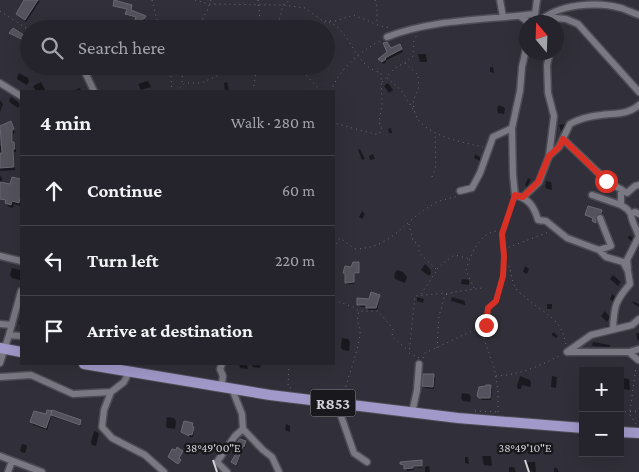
<!DOCTYPE html>
<html lang="en">
<head>
<meta charset="utf-8">
<style>
	:root { --surface:#25242c; --page:#2d2c34; --text:#f1f3f6; --muted:#a3a4a9; --line:#424148 }
	body { margin:0; font-family:"Crimson Pro",serif; background:var(--page); color:var(--text) }
	.controls { position:absolute; right:15px; bottom:15px; display:grid; overflow:hidden; border-radius:0px; box-shadow:0 5px 20px #0002 }
	.controls button { width:45px; height:45px; display:grid; place-items:center; padding:0; border:0; border-bottom:1px solid var(--line); background:var(--surface); color:var(--text); font:25px sans-serif }
	.compass { position:absolute; left:519px; top:15px; width:45px; height:45px; border-radius:50%; background:var(--surface); box-shadow:0 5px 20px #0002; rotate:341deg }
	.stop { position:absolute; width:15px; height:15px; margin:-11px; border:4px solid #d93025; border-radius:50%; background:#fff }
	.stop.end { background:#d93025; border-color:#fff; box-shadow:0 1px 5px #0008 }
	.list { margin:0; padding:0; list-style:none }
	h2 { display:flex; justify-content:space-between; align-items:center; height:65px; margin:0; padding:0 20px; font-size:21px }
	h2 small { font-size:16px; font-weight:400; color:var(--muted) }
	.list li { display:grid; grid-template-columns:32px 1fr auto; gap:15px; align-items:center; box-sizing:border-box; height:70px; padding:0 20px; border-top:1px solid var(--line) }
	.list b { display:block; font-size:19px; white-space:nowrap }
	.list em { font-size:16px; font-style:normal; color:var(--muted) }
	.icon { flex:none; width:28px; height:28px; fill:none; stroke:currentColor; stroke-width:2; stroke-linecap:round; stroke-linejoin:round }
	.map { position:relative; flex:none; width:639px; height:472px; overflow:hidden }
	.search { position:absolute; background:var(--surface); box-shadow:0 5px 20px #0002; left:20px; top:20px; width:315px; height:55px; display:flex; align-items:center; gap:12px; box-sizing:border-box; padding:0 18px; border-radius:28px; color:var(--muted); font-size:19px }
	.panel { position:absolute; background:var(--surface); box-shadow:0 5px 20px #0002; left:20px; top:90px; width:315px; height:275px; border-radius:0px }
	.map>svg:first-child { display:block }
	.shadow { fill:#0007 }
	.building { fill:#54535d; stroke:#696873 }
	.lines { fill:none; stroke-linecap:round; stroke-linejoin:round }
	.street-casing { stroke:#4d4c54; stroke-width:9 }
	.primary-casing { stroke:#4d4c54; stroke-width:12 }
	.path { stroke:#6f6e77; stroke-width:1; stroke-dasharray:1 4; stroke-linecap:butt }
	.street { stroke:#797883; stroke-width:6 }
	.primary { stroke:#a199c9; stroke-width:10 }
	.route { stroke:#d93025; stroke-width:6 }
	.ticks { fill:none; stroke:#d1d0d6; stroke-width:2 }
	.labels { text-anchor:middle; dominant-baseline:central; stroke-width:5; stroke-linejoin:round; paint-order:stroke }
	.shield { fill:#19191d; stroke:#9a999e; stroke-width:1 }
	.shield-label { font-size:16px; font-weight:bold; fill:#d1d0d6 }
	.ticks-label { font-size:12px; text-anchor:middle; fill:#d1d0d6; stroke:#19191d; stroke-width:5; stroke-linejoin:round; paint-order:stroke }
</style>
</head>
<body>
<div class="map">
<svg width="639" height="472" viewBox="0 0 639 472">
	<rect width="100%" height="100%" fill="#31303a"/>
	<!-- shadow -->
	<path class="shadow" d="M26,0L40,1L26,22L17,14Z
		M114,5L131,6V11L145,19L142,23L138,21L137,18L127,15L128,10Z
		M11,33L29,37V44L12,35Z
		M399,46L403,52L385,61L386,62L384,64L382,63L380,59L390,50Z
		M418,54H426L427,62H420Z
		M110,66H119L120,68L113,72Z
		M490,67H493L494,73L490,72Z
		M19,73L28,78L29,81L27,85L18,80L17,77Z
		M148,81L151,87L141,90L138,84Z
		M41,82L46,91H36L33,86Z
		M227,82L229,91H225L224,83Z
		M388,83L393,90L389,93L384,86Z
		M80,88L81,91H74V90Z
		M11,97L18,102L20,105L18,108L11,103L9,101Z
		M0,100L3,104L0,112Z
		M498,105L504,107L505,109L504,114L498,113L497,110Z
		M10,122L15,133L13,134V142L16,146V152H14L15,170L0,171V146L5,145L0,134V127Z
		M565,124L566,126L564,131H561L559,125Z
		M391,128L392,133H389L388,129Z
		M360,149L365,159L362,160L358,150Z
		M373,154L375,159L370,160L369,156Z
		M475,154L480,157V161L474,158Z
		M0,175L2,179V184L11,185L13,178L21,180L20,206L14,204L13,208L9,207L6,203L8,196L0,194Z
		M528,178L531,180L527,187L525,185Z
		M546,181L551,182L552,190L547,189L545,187Z
		M362,211L365,214L362,219L359,217Z
		M601,211V215L595,219L596,223L593,221L594,219L586,215Z
		M629,235L634,239L633,242L628,238Z
		M425,264L430,269L431,273L429,276L421,270Z
		M359,265V274H354V284H347L344,273Z
		M525,266L529,269L527,274L523,272Z
		M12,268L20,270L21,275L20,280L12,278L10,275Z
		M398,270L403,272L407,277L405,283L395,279L394,276L396,271H397Z
		M613,275L621,282L618,286L610,279Z
		M462,279L469,280V285L461,284Z
		M612,294L617,298L614,303L610,299Z
		M379,296L380,298L377,310H368L367,307H360L359,305Z
		M417,297L424,299L423,303L417,301Z
		M452,297L465,301V305L451,301Z
		M632,301L639,304V307L634,304Z
		M547,304H552V309H547Z
		M605,311L610,317L607,322L601,316Z
		M21,314V326L19,323Z
		M488,318L496,319L498,325H489Z
		M553,332L558,336L556,338L552,335Z
		M636,333H639V341L637,339Z
		M342,338L348,339L350,342L349,351L343,350L341,348Z
		M593,342L610,345V347L592,346Z
		M239,364H247L248,369L240,368Z
		M251,364H261L260,368L253,367Z
		M433,376L435,378L434,389L425,388L424,386Z
		M520,376L530,380L531,383L530,387L522,385L521,389H518L517,386Z
		M552,376L557,377L556,388L551,387Z
		M622,378L629,379L630,390L623,389Z
		M491,386L492,389L491,400H482L479,396Z
		M462,393L469,394L471,397L470,402L463,401L461,398Z
		M51,412L52,415L81,421V426L53,417L52,415L47,430L33,425L31,422Z
		M167,417L174,418L176,421L175,429L167,428L166,425Z
		M192,424L194,431L193,437H190L184,434L182,432Z
		M286,424L290,426V432L285,430Z
		M94,431L97,432L99,434L96,446L92,445L91,442Z
		M245,442L246,444L245,448L243,447L237,466L232,462L239,451L234,448Z
		M22,444L26,445L27,447L25,453L21,452L20,450Z
		M482,456H491L492,466L484,465Z
		M465,457H468L469,464L465,463Z
		M422,461V468L413,467L414,470L407,471L405,466L401,464Z
		M527,462H535L536,472L528,471Z
		M429,466L430,472H425V467Z
		M509,467H514L516,472H509Z
		M554,468H557L559,472H554Z"/>
	<!-- building -->
	<path class="building" d="M24,0H38L25,20L16,14Z
		M114,0L132,5L131,10L146,16L144,19H142L141,22L135,20L136,17L125,14L127,9L113,6Z
		M13,28L25,36L29,28V43L9,33Z
		M387,42L391,48L400,44L402,49L385,58L386,59L382,62L378,59L387,52L383,43Z
		M11,121L14,129L12,130V142H14L15,149H13L14,167L0,168V153H2L0,126Z
		M12,177L21,179V199L20,198L19,203L12,201L11,205L5,203L6,200L0,199V182L10,184Z
		M588,206L602,210L601,213L595,217L596,223L592,221L593,218L585,215Z
		M353,262H359V273H354V282L345,283V274L343,273L345,266L351,267Z
		M371,292L380,295L376,308H366V305H357V298L369,299Z
		M423,374H434L433,387L422,386Z
		M486,385H491L490,398H479L477,396L479,387L486,386Z
		M47,410L52,411L46,428L30,422L34,411L46,414Z
		M52,410L81,420L80,425L51,415Z
		M184,421L193,423L192,426L194,427L192,435L189,434V436L181,432Z
		M240,439L246,441L244,447L243,446L236,465L231,462L238,450L233,448Z
		M177,447L183,451L179,458L181,460L178,464L168,457L172,449L176,450Z
		M422,460V466H413V468L404,469V465L400,464V462Z"/>
	<g class="lines">
		<!-- street casing -->
		<g class="street-casing">
			<path id="street" d="M500,0L503,17
				M535,14L537,0
				M520,16L528,22
				M546,17L566,19L578,24L639,92
				M539,22C557,4 597,1 621,8C627,10 633,13 639,15
				M99,29L102,25
				M387,37C433,19 486,20 535,14L533,22
				M82,66L94,91
				M0,83L21,96
				M512,128L513,175L515,195C529,199 534,206 538,220L546,221L567,238L599,250L611,246L600,218
				M563,139L607,181L627,193L635,186L639,185
				M549,156L559,147L570,124C579,119 591,116 601,115C614,113 628,115 639,105
				M621,189V205L627,209L631,214
				M460,191L472,188L480,173L493,137L512,128L520,91L522,67L526,49
				M592,195L621,205
				M523,197L539,182L549,156L554,116L548,93L547,65L550,52
				M639,214L635,212L631,214C631,221 637,229 639,237
				M599,250L606,257L623,262L628,271L630,284C615,301 614,307 613,329
				M0,256L21,261
				M628,268L627,260L639,236
				M0,324L12,325
				M9,335L21,291
				M567,352L591,335L632,325L639,319
				M568,352H629L638,360
				M629,352L639,349
				M0,363L9,335L21,336
				M0,377L31,375L73,394L111,392L124,382L129,372
				M221,388L223,376L220,369L222,364
				M111,392L104,410L102,427L112,438L145,455L164,472
				M341,404L340,413L354,453L367,462
				M412,413L417,390L419,364
				M243,429L263,450L272,457L279,472
				M0,456L42,472
				M8,472L12,461
				M227,472L217,462L235,436L243,429L242,414L234,394L236,389"/>
		</g>
		<!-- primary casing -->
		<g class="primary-casing">
			<path id="primary" d="M0,348L21,352
				M84,364L270,395L458,418L583,428
				M620,432L639,433"/>
		</g>
		<!-- path -->
		<path class="path" d="M152,0L159,29
			M195,0L209,4L283,5L305,8L323,21H335L354,15L380,26L391,28
			M258,0L261,29
			M375,0L377,6V23
			M0,11L29,30
			M329,22C348,29 353,57 370,68C373,70 378,72 381,73L382,105L379,122L382,129L379,134H374L334,123V111
			M204,29L202,20L207,11L211,0
			M277,29L283,5L290,0
			M317,29L325,22
			M405,63L418,75C418,79 419,86 418,90C415,98 412,99 414,109C418,135 462,142 483,147
			M170,66L172,91
			M183,66L182,82L185,83
			M305,66V74L321,91
			M387,78L401,90L413,109
			M382,82L395,68L406,62L413,56L414,40L417,35
			M176,91L185,83H201L231,70L234,66
			M253,91L257,66
			M331,91C340,68 360,51 382,40
			M432,177L436,166L435,133
			M409,224L413,241L419,245V253L437,270L421,294
			M334,248L340,238L355,249C393,248 403,221 432,205C441,199 450,199 458,196
			M504,249L549,232
			M504,264L510,267C511,275 512,283 517,290C519,293 523,295 526,298C544,314 562,318 566,345
			M437,269L447,260L455,255L470,259
			M474,288L466,271C469,258 477,239 490,233C493,231 499,231 502,230
			M334,300L353,307L359,311H378L393,329L392,337L408,350
			M437,348L439,316L445,295L454,292L482,288
			M419,358L409,353L415,296L445,293L448,294
			M423,358L425,353L485,325
			M289,364L288,387L293,389
			M496,376C520,375 539,366 561,355
			M343,396C348,377 358,352 360,334C361,324 355,323 359,311
			M475,411L498,412
			M498,412V391L494,367L484,339L488,308L496,301L503,276L504,256L502,234L513,200
			M620,412L639,411
			M636,424L630,415V411L636,367"/>
		<!-- street -->
		<use href="#street" class="street"/>
		<!-- primary -->
		<use href="#primary" class="primary"/>
	</g>
	<g class="lines">
		<!-- route -->
		<path class="route" d="M486,325L488,308L496,301L503,276L504,256L502,234L515,195L523,197L538,182L549,156L559,147L563,139L606,181"/>
	</g>
	<!-- ticks -->
	<path class="ticks" d="M213,460L217,472M525,460L529,472"/>
	<g class="labels">
		<!-- shield labels -->
		<rect class="shield" x="310.5" y="389.5" width="45" height="27" rx="4"/>
		<g class="shield-label">
			<text x="333" y="403">R853</text>
		</g>
	</g>
	<g class="ticks-label">
		<text x="213" y="452">38°49'00"E</text>
		<text x="525" y="452">38°49'10"E</text>
	</g>
</svg>
<div class="controls">
<button>+</button>
<button>−</button>
</div>
<svg class="compass" viewBox="-18 -18 36 36"><path d="M0-13l5 13h-10z" fill="#e53935"/><path d="M0 13l5-13h-10z" fill="#a3a4a9"/></svg>
<div class="stop" style="left:606px;top:181px"></div>
<div class="stop end" style="left:486px;top:325px"></div>
<div class="search"><svg class="icon" aria-label="search" viewBox="0 0 24 24"><circle cx="10" cy="10" r="6"/><path d="M15 15l6 6"/></svg>Search here</div>
<section class="panel">
<h2>4 min<small>Walk · 280 m</small></h2>
<ul class="list">
<li><svg class="icon" aria-label="ahead" viewBox="0 0 24 24"><path d="M12 20V5M6 11l6-6 6 6"/></svg><div><b>Continue</b></div><em>60 m</em></li>
<li><svg class="icon" aria-label="left" viewBox="0 0 24 24"><path d="M17 20v-9H6M10 6l-5 5 5 5"/></svg><div><b>Turn left</b></div><em>220 m</em></li>
<li><svg class="icon" aria-label="arrive" viewBox="0 0 24 24"><path d="M6 21V4h12l-3 4 3 4H6"/></svg><div><b>Arrive at destination</b></div></li>
</ul>
</section>
</div>
</body>
</html>
